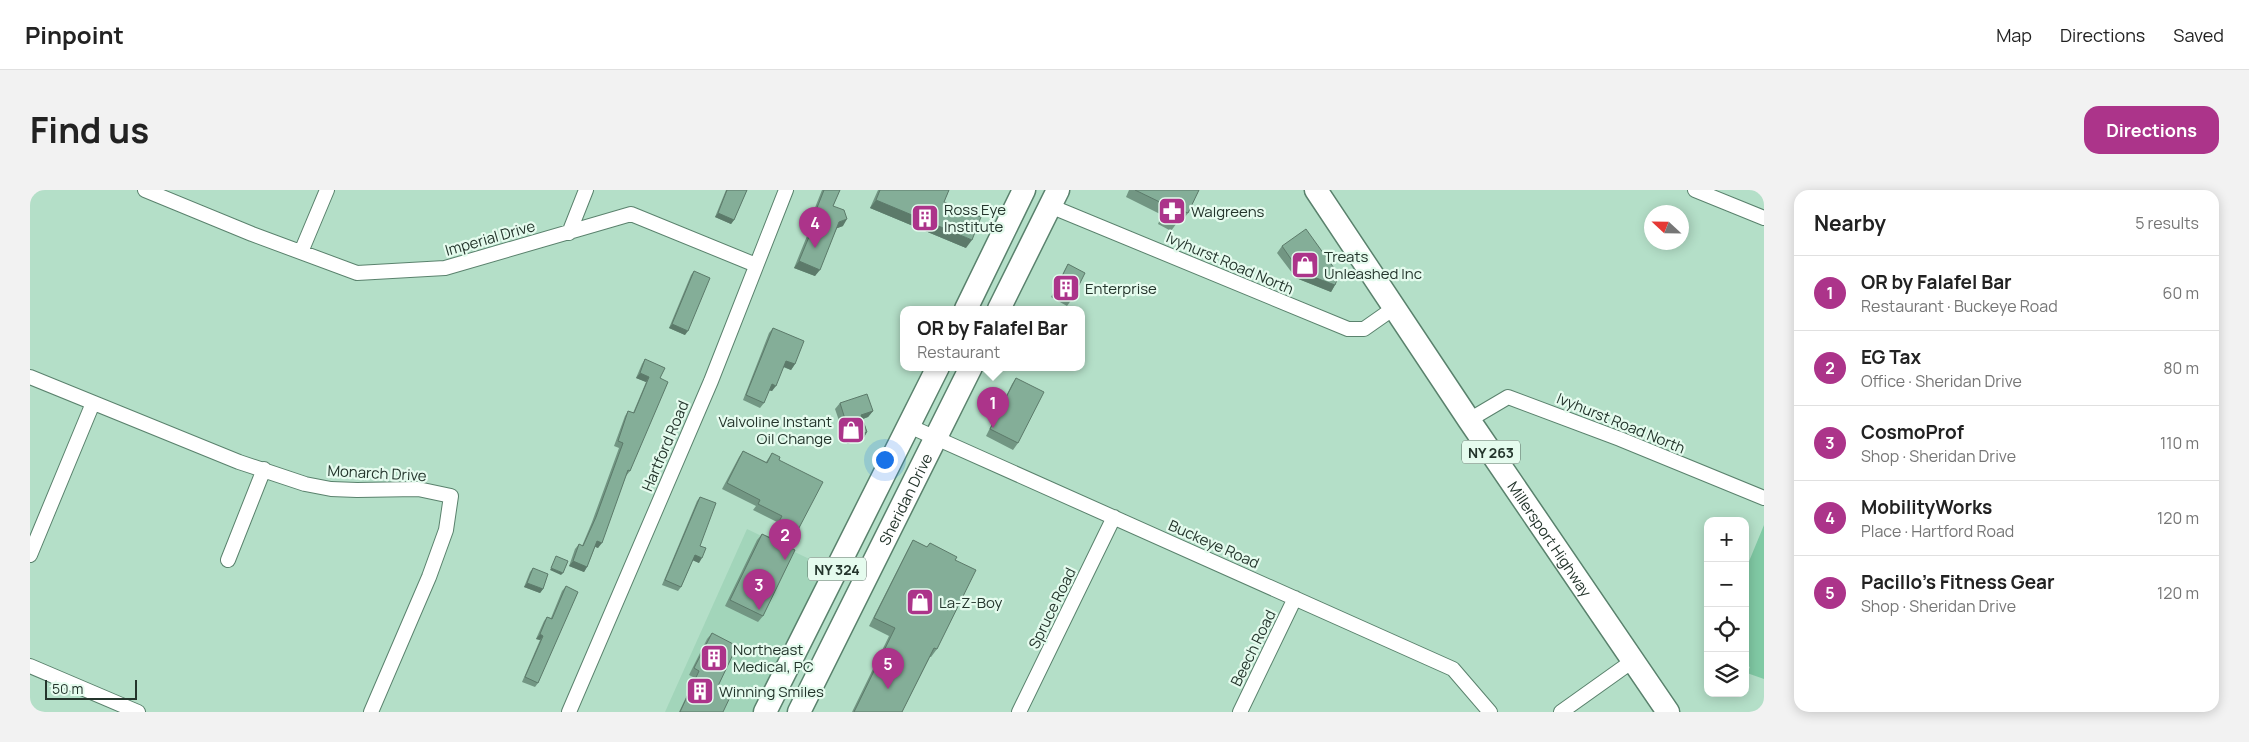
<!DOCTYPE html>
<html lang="en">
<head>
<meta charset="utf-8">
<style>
	:root { --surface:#fff; --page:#f2f2f2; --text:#222; --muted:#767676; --line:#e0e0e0; --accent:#ac348a }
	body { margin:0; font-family:Manrope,sans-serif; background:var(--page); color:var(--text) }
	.controls { position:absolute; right:15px; bottom:15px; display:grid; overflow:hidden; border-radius:10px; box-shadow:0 2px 12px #0003 }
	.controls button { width:45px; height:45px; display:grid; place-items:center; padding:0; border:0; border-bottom:1px solid var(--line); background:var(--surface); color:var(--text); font:25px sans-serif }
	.compass { position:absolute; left:1614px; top:15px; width:45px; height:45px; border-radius:50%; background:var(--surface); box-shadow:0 2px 12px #0003; rotate:292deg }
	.scale { position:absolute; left:15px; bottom:12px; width:92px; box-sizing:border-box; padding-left:5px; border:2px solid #24352c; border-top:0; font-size:14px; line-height:18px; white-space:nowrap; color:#24352c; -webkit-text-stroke:4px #e5fbee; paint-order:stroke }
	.you { position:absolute; left:854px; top:269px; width:18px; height:18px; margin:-12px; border:4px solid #fff; border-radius:50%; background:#1a73e8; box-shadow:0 0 0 8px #1a73e833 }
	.badge { display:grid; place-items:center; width:32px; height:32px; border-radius:50%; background:var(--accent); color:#fff; font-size:16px; font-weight:700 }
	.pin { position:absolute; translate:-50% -41px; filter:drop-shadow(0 1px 2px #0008) }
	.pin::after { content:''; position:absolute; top:26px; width:18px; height:15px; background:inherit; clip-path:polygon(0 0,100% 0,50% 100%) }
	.popup { position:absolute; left:870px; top:116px; width:185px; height:65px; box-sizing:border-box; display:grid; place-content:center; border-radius:10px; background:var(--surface); filter:drop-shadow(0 1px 4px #0005); font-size:16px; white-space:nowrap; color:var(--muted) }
	.popup b { font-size:19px; color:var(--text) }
	.popup::after { content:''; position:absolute; left:50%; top:100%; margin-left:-10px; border:10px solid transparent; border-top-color:var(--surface) }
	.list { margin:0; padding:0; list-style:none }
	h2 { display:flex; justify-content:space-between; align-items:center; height:65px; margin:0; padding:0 20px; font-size:21px }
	h2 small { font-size:16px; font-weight:400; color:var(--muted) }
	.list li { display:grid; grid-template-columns:32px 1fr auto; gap:15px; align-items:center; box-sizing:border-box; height:75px; padding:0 20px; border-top:1px solid var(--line) }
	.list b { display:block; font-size:19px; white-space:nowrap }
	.list p { margin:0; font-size:16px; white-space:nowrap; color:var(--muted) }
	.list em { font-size:16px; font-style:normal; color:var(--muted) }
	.icon { flex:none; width:28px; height:28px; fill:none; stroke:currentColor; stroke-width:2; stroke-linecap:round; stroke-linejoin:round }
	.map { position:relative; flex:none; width:1734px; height:522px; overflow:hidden; border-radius:15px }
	header { display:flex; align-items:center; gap:30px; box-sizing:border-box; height:70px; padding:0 25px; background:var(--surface); border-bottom:1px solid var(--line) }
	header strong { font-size:24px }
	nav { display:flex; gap:28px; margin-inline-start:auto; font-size:18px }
	.intro { display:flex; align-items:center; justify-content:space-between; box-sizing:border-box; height:120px; padding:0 30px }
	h1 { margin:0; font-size:35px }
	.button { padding:12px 22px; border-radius:15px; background:var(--accent); color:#fff; font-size:18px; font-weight:700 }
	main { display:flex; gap:30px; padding:0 30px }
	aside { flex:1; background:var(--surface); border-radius:15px; box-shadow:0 2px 12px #0003 }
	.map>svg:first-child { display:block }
	.built { fill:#a2d5ba }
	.green { fill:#80c9a4 }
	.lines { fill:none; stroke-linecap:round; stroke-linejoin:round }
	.minor-casing { stroke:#5a826d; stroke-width:16 }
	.primary-casing { stroke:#5a826d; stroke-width:25 }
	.minor { stroke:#fff; stroke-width:14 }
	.primary { stroke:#fff; stroke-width:22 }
	.wall { fill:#729683 }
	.shaded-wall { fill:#5c7a6a }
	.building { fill:#84ae98; stroke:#5c7a6a }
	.labels { text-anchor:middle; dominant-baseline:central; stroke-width:4.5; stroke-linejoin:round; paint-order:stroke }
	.shield { fill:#e5fbee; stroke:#5e7066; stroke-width:1 }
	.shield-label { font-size:14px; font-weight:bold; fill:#24352c }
	.poi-label { font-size:15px; fill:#24352c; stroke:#e5fbee; text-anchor:start }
	.street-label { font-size:15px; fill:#24352c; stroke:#e5fbee }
</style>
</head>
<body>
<header>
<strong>Pinpoint</strong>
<nav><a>Map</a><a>Directions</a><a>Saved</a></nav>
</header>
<div class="intro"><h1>Find us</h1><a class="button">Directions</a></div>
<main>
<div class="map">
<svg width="1734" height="522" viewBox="0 0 1734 522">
	<rect width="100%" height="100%" fill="#b4dfc8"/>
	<!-- built -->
	<path class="built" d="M717,339L796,377L724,522H635Z"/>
	<!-- green -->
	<path class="green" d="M1734,335V489L1717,483L1720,477L1715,475V381Z"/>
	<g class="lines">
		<!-- minor casing -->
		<g class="minor-casing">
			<path id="minor" d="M115,0L222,44L327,83L415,78L601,24L726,75
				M1665,0L1734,28
				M1020,16L1318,139H1334L1364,118
				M539,43L556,0
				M271,62L297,0
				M0,187L209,272L275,294L301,299L327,300L388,299L421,306L416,340L399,387L341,522
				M1439,230L1478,207L1590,249L1734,308
				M879,236L1423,479L1460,522
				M0,365L63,213
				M198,370L234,279
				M0,476L108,522
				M539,522L681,191L756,0
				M989,522L1084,327
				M1210,522L1265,408
				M1531,522L1604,470"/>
		</g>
		<!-- primary casing -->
		<g class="primary-casing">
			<g id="primary">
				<path id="s1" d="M1286,0L1439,230L1638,522"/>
				<path d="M936,119L994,0"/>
				<path d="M969,119L1028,0"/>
				<path d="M735,522L908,177"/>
				<path id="s2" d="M769,522L941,177"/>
			</g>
		</g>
		<!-- minor -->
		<use href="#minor" class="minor"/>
		<!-- primary -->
		<use href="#primary" class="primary"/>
	</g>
	<!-- wall -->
	<path class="wall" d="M696,0H717L704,30L701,34L685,27Z
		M792,0H810L803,16L813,36L807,38L785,86L764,78L781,36L778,35Z
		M848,0H919L914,12L936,58L840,18Z
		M1099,0H1169L1158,23L1152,31L1149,30L1141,41L1128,34L1132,25L1096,7Z
		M1252,56L1305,95L1301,102L1266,88L1247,63Z
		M1038,74L1042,109L1037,116L1021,107L1034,81Z
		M664,81L655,145L639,138L661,85Z
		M743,138L765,174L761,180L753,177L742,201L739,200L734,213L730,218L713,210L739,143Z
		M615,169L630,188L600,281L596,286L568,358L565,357L557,377L554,382L539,376L545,359L549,354L552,356L562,332L589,258L584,256L595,226L598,221L603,223L616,192L606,188L612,174Z
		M986,188L988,253L983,260L956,246L982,194Z
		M810,213L843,221L838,227L833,229L837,242L833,249L817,254L805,219Z
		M713,261L736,272L742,263L749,270L759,357L733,426L728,432L695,416L727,350L732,344L740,347L747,332L723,320L726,316L692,299L709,267Z
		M670,307V356L669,373L663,370L651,397L648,401L632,395L667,311Z
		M883,350L897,357L900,353L925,370L907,459L901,467H900L872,522H822L859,446L839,436L878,359Z
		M503,378L513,399L510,403L494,397L500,382Z
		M536,396L508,493L505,497L492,492L510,450L506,449L514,431L517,427L521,428L532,401Z
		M682,443L688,496L693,522H649L665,488L659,485L677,449Z"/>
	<!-- shaded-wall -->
	<path class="shaded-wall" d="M846,10L942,50L936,58L840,18Z
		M688,23L704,30L701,34L685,27Z
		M783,28L786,30L781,36L778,35Z
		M817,29L813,36L805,39L809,32Z
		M769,71L790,80L785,86L764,78Z
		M1270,82L1305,95L1301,102L1266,88Z
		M642,134L658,141L655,145L639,138Z
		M756,171L765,174L761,180L752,176Z
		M610,183L619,187L616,192L606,188Z
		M742,194L746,196L742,201L738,200Z
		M843,221L838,227L827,231L831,225Z
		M837,242L833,249L817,254L821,248Z
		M567,351L572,353L568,358L564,356Z
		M665,365L672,368L669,373L662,370Z
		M543,371L557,377L554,382L539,376Z
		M521,378L533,383L531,385L520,380Z
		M497,393L513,399L510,403L494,397Z
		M510,444L513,446L510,450L506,449Z"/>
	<!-- building -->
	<path class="building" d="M697,0H717L704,30L688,23Z
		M794,0H810L803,16L814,20L817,29L809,32L790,80L769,71L786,30L783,28Z
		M850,0H919L914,12L951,27L942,50L846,10Z
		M1105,0H1169L1158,23L1153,21L1147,32L1134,26L1138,16Z
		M1276,39L1309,85L1305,95L1270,82L1252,56Z
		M1038,74L1055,83L1042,109L1025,101Z
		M664,81L680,88L658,141L642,134Z
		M743,138L774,151L765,174L756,171L746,196L742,194L734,213L716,205Z
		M615,169L635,178L630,188L638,192L600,281L598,280L572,353L567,351L557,377L543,371L549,354L553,356L566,327L593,253L588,251L598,221L604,223L619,187L610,183Z
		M986,188L1014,202L988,253L960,239Z
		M837,204L843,221L831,225L837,242L821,248L810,213Z
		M713,261L737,273L742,263L750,267L749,270L793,292L759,357L765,360L733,426L700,410L732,344L740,348L752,326L728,314L730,310L697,293Z
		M670,307L686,313L670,356L676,358L672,368L665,365L651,397L635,390Z
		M883,350L897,357L900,353L927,367L925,370L946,380L907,459L904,458L872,522H824L865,438L844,428Z
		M526,366L538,371L533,383L521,378Z
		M503,378L518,384L513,399L497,393Z
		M536,396L548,402L508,493L495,487L513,446L510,444L517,427L522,429Z
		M682,443L707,456L688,496L702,503L693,522H650L669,481L664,478Z"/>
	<!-- icons -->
	<defs>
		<g id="pharmacy-square" transform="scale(1.4375)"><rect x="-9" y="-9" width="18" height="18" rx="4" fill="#ac348a" stroke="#e5fbee"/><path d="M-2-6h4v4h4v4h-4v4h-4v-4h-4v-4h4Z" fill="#fff"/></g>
		<g id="building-square" transform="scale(1.4375)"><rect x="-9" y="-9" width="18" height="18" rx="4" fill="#ac348a" stroke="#e5fbee"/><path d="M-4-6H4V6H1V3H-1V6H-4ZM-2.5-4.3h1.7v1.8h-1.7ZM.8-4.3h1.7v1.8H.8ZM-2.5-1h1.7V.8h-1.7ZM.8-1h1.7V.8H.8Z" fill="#fff"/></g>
		<g id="shop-square" transform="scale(1.4375)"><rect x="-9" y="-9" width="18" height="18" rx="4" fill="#ac348a" stroke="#e5fbee"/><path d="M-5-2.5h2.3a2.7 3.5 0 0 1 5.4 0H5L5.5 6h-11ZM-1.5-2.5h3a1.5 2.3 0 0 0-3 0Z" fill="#fff"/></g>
	</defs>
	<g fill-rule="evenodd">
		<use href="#pharmacy-square" x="1142" y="21"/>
		<use href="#building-square" x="895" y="28"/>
		<use href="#shop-square" x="1275" y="75"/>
		<use href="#building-square" x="1036" y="98"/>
		<use href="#shop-square" x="821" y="240"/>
		<use href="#shop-square" x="890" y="412"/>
		<use href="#building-square" x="684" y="468"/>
		<use href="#building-square" x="670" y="501"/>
	</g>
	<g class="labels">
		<!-- shield labels -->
		<g class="shield">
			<rect x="1432" y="250.5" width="58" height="23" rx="4"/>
			<rect x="778" y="367.5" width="58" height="23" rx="4"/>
		</g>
		<g class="shield-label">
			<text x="1461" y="262">NY 263</text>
			<text x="807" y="379">NY 324</text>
		</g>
		<!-- poi labels -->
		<g class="poi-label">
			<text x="914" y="19">Ross Eye<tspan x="914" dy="17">Institute</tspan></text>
			<text x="1161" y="21">Walgreens</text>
			<text x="1294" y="66">Treats<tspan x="1294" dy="17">Unleashed Inc</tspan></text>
			<text x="1055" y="98">Enterprise</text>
			<text x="802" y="231" text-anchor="end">Valvoline Instant<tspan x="802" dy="17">Oil Change</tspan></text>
			<text x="909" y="412">La-Z-Boy</text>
			<text x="703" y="459">Northeast<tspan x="703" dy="17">Medical, PC</tspan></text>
			<text x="689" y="501">Winning Smiles</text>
		</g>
		<!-- street labels -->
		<g class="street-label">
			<text transform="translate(460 48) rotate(-16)">Imperial Drive</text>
			<text transform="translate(1200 73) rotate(23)">Ivyhurst Road North</text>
			<text transform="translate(1591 233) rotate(22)">Ivyhurst Road North</text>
			<text transform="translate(635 256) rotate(-67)">Hartford Road</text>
			<text transform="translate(347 283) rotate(3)">Monarch Drive</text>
			<text stroke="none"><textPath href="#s2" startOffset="238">Sheridan Drive</textPath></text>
			<text stroke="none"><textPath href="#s1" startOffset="420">Millersport Highway</textPath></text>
			<text transform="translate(1184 354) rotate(24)">Buckeye Road</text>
			<text transform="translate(1022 418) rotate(-64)">Spruce Road</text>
			<text transform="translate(1223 458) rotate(-64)">Beech Road</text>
		</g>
	</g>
</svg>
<div class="controls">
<button>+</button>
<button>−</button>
<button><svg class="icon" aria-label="locate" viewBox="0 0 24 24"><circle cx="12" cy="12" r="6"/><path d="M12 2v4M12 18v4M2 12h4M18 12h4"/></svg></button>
<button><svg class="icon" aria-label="layers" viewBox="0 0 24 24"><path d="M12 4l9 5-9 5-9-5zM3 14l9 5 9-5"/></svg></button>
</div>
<svg class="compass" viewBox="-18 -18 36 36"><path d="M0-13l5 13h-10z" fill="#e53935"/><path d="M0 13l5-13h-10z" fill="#767676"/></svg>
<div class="scale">50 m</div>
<div class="you"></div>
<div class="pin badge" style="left:963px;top:238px">1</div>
<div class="popup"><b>OR by Falafel Bar</b>Restaurant</div>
<div class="pin badge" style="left:755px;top:370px">2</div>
<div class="pin badge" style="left:729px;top:420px">3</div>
<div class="pin badge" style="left:785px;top:58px">4</div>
<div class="pin badge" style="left:858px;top:499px">5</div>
</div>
<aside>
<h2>Nearby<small>5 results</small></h2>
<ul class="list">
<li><span class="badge">1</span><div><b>OR by Falafel Bar</b><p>Restaurant · Buckeye Road</p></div><em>60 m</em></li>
<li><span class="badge">2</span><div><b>EG Tax</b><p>Office · Sheridan Drive</p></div><em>80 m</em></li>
<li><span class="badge">3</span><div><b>CosmoProf</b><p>Shop · Sheridan Drive</p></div><em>110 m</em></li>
<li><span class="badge">4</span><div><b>MobilityWorks</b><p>Place · Hartford Road</p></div><em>120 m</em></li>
<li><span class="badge">5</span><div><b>Pacillo's Fitness Gear</b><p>Shop · Sheridan Drive</p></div><em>120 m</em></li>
</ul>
</aside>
</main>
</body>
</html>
